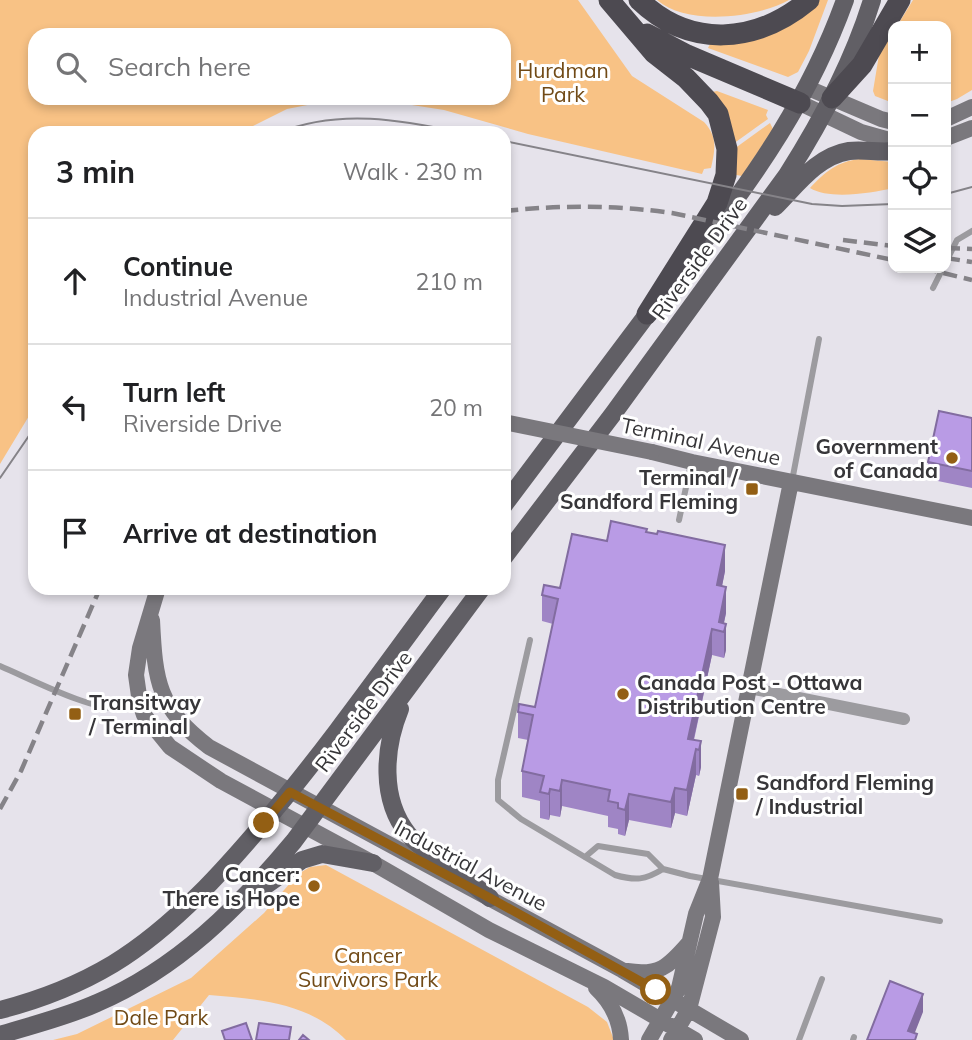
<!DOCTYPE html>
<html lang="en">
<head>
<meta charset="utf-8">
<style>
	:root { --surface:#fff; --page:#f2f2f2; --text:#202124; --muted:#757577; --line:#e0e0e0 }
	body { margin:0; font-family:Mulish,sans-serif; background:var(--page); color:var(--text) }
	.controls { position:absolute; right:21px; top:21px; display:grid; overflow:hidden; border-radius:14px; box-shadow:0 4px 10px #0003 }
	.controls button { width:63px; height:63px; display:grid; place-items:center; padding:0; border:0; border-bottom:2px solid var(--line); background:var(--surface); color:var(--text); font:35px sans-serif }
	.stop { position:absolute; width:21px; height:21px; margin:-16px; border:5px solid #935f14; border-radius:50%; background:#fff }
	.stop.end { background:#935f14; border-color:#fff; box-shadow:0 2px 7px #0008 }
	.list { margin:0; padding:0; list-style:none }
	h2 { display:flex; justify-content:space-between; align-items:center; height:91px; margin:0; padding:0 28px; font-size:30px }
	h2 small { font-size:23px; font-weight:400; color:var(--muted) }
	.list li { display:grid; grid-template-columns:46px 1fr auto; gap:21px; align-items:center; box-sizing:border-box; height:126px; padding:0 28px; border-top:2px solid var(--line) }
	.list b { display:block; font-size:26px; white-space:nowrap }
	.list p { margin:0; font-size:23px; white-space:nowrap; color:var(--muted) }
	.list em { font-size:23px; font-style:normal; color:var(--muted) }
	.icon { flex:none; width:38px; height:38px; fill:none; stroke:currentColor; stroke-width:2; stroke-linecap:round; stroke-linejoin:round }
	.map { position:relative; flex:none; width:972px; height:1040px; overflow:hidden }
	.search { position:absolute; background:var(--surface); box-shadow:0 4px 10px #0003; left:28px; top:28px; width:483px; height:77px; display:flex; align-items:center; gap:18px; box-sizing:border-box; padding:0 24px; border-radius:21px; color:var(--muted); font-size:26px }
	.panel { position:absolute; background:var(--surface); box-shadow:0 4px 10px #0003; left:28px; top:126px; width:483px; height:469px; border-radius:21px }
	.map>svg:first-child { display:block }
	.green { fill:#f8c285; fill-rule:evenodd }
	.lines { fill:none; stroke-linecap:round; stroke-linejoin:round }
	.lane { stroke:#9c9b9f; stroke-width:6 }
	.street { stroke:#9c9b9f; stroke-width:12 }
	.secondary { stroke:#7a787d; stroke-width:16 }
	.primary { stroke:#615f65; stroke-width:18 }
	.highway { stroke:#4d4a51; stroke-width:21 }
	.tram { stroke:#858388; stroke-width:2 }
	.rail { stroke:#858388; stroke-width:4.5; stroke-dasharray:14 7; stroke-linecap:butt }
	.secondary-bridge { stroke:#7a787d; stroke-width:16 }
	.wall { fill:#9f85c5 }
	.shaded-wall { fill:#826ca0 }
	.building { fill:#b99be5; stroke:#826ca0; stroke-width:2 }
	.route { stroke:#935f14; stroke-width:9 }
	.poi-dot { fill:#935f14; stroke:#fff; stroke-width:2.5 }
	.labels { text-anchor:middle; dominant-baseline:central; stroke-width:6; stroke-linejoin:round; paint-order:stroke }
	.park-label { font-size:21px; fill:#714a16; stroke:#fff }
	.street-label { font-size:21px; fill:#373639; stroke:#fff }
	.poi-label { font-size:21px; font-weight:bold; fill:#373639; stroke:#fff; text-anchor:end }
</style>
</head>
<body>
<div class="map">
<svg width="972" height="1040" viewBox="0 0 972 1040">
	<rect width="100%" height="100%" fill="#e6e3eb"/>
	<!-- green -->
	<path class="green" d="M0,0H578L632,76L704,122C718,137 715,150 711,168L704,169L702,174L528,134L444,110L373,99L333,100L287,109L239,133H35V406L0,464ZM35,35H504V98H35Z
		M657,0H789C757,18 686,26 657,0Z
		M816,0H828L809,51L798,72L788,77L708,48L710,44Z
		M913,0H972V90L957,99L946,103V26H897Z
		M893,32V103L875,96L873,91L879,55Z
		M717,91L768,110L766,115L768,119L733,144L712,92Z
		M770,123L773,129L742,176L731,174L734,149Z
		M860,159L893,162V188C872,193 829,200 810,188C825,172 838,161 860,159Z
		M326,865L588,1007L607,1022L614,1040H346C310,1003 258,999 209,995L173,1040H53L77,1034L191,978L264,913L298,874L310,867Z"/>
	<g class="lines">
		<!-- lane -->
		<path class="lane" d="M946,262L957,240L972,231
			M933,288L943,268
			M792,481L819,339
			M679,520L691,464
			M530,640L498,780V800L521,819L615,875C636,881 645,880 663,869
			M0,666C31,679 93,712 126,709C137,708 151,697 161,692
			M585,857L598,846L648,854L663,869L690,876L940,921
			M799,1040L822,979
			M853,1040L854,1037"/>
		<!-- street -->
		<path class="street" d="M749,688L904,719"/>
		<!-- secondary -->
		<path class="secondary" d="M808,88L881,119L893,122
			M800,103L861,132L893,141
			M946,119L972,107
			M946,138L972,128
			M652,452L692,462L972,518
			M158,588L140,648L136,675L140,703L144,715L170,747L221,781L373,863L489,930L604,987L695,1040
			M152,620C155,682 158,708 209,747L622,970L741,1040
			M627,971C659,976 668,967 688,944
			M596,988C612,1003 620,1019 621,1040
			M649,1040L679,988L696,914L710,879L791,482
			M671,1040L689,1009L713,917L711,882"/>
		<!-- primary -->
		<path class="primary" d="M775,207C796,186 817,156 849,151C864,149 879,153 893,151
			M694,254C756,176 811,95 845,0
			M504,505L655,304
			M504,557L613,414L787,175C822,120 853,62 872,0
			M400,709C384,748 380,799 408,834C420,849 437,857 451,868C465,877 477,888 490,898
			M265,886L302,860L322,854L373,863
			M0,1010C39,1000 78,985 113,964C175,926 226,868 273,812C333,740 387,663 443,588
			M0,1035C32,1025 66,1017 97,1003C177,969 239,907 294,841L482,588"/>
		<!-- highway -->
		<path class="highway" d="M609,0L654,53L686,78L709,102L718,114L727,149L726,175L717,203L647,314
			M639,0C690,49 756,44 809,0
			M647,34L687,55L800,103
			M832,98L862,65L900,0"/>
		<!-- tram -->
		<path class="tram" d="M278,133C339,108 401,120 464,133
			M504,141L812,204L842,206L893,204
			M946,194L972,187
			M0,478L35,427"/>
		<!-- rail -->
		<path class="rail" d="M504,211C563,205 614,205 672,213L893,260
			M843,240L893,246
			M946,248L972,249
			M946,258L972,262
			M923,268L972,280
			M0,809L21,771L100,588"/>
		<!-- secondary-bridge -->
		<path class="secondary-bridge" d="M509,423L652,452"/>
	</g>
	<!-- wall -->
	<path class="wall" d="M972,418V488L928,479V462Z
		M647,532L725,571L722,586L726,613L724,623L726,624V650L724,658L712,655L694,740L701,741V767L699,776L696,775L687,816L675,813L671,828L629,820L625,836L618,834V829L608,827V816L562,806L560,817L550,815L549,820L540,818V801L522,797V771L528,740L518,738V712L535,707L553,624L542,621V595L560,588L607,541Z"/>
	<!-- shaded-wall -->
	<path class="shaded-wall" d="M725,545V571L717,611V585Z
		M726,587V613L722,631L719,622Z
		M726,624V650L724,658V632Z
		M712,629V655L688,765V739Z
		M701,741V767L699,776V750Z
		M696,749V775L687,816V790Z
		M562,780V806L560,817V791Z
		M675,788V813L671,828V802Z
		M550,789V815L549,820V794Z
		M629,794V820L625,836V810Z
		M923,994V1012L912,1040L908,1031Z"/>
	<!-- building -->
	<path class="building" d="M939,411L972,418V471L928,462Z
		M611,521L647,529L646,532L657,534L658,531L725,545L717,585L726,587L719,622L726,624L724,632L712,629L688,739L701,741L699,750L696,749L687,790L675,788L671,802L629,794L625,810L618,808V803L608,801L610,790L562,780L560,791L550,789L549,794L540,792L544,776L522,771L533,715L518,712L519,704L535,707L558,599L542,595L544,585L560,588L572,534L607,541Z
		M890,981L923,994L908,1031L917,1034L915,1040H867Z
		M246,1023L252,1040H225L222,1031Z
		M259,1023L291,1027L289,1040H256Z
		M303,1035L309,1040H299Z"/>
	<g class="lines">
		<!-- route -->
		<path class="route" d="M264,823L290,792L490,898L656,990"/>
	</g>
	<!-- markers -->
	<g class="poi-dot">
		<circle cx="952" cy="458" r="7"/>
		<rect x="745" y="482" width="14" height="14" rx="3.5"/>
		<circle cx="623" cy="694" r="7"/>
		<rect x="68" y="707" width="14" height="14" rx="3.5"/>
		<rect x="735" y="787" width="14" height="14" rx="3.5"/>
		<circle cx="314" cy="886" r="7"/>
	</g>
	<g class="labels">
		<!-- park labels -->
		<g class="park-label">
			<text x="563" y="70">Hurdman<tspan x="563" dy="24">Park</tspan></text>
			<text x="368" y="955">Cancer<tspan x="368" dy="24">Survivors Park</tspan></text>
			<text x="161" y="1017">Dale Park</text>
		</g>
		<!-- street labels -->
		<g class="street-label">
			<text transform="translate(699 258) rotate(-54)">Riverside Drive</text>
			<text transform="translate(701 441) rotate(12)">Terminal Avenue</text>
			<text transform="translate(363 711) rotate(-53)">Riverside Drive</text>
			<text transform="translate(471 865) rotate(28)">Industrial Avenue</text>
		</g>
		<!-- poi labels -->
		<g class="poi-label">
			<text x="938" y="446">Government<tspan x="938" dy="24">of Canada</tspan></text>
			<text x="738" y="477">Terminal /<tspan x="738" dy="24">Sandford Fleming</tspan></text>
			<text x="637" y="682" text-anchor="start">Canada Post - Ottawa<tspan x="637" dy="24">Distribution Centre</tspan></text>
			<text x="89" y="702" text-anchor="start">Transitway<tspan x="89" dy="24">/ Terminal</tspan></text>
			<text x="756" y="782" text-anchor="start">Sandford Fleming<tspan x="756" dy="24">/ Industrial</tspan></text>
			<text x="300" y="874">Cancer:<tspan x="300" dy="24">There is Hope</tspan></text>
		</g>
	</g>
</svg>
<div class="controls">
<button>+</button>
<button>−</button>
<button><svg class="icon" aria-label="locate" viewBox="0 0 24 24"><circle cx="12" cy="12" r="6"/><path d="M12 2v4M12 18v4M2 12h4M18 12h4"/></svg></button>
<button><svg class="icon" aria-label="layers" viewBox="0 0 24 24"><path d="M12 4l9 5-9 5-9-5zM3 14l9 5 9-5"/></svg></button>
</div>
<div class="stop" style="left:656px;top:990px"></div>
<div class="stop end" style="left:264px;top:823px"></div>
<div class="search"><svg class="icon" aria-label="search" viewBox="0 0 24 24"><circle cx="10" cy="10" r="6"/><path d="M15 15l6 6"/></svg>Search here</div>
<section class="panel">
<h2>3 min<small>Walk · 230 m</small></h2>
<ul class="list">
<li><svg class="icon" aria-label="ahead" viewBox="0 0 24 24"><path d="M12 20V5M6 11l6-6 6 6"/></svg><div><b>Continue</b><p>Industrial Avenue</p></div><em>210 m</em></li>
<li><svg class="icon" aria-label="left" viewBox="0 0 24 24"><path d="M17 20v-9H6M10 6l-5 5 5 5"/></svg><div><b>Turn left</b><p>Riverside Drive</p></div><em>20 m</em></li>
<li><svg class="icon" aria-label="arrive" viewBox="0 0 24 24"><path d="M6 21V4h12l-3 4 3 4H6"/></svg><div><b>Arrive at destination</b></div></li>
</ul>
</section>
</div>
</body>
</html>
